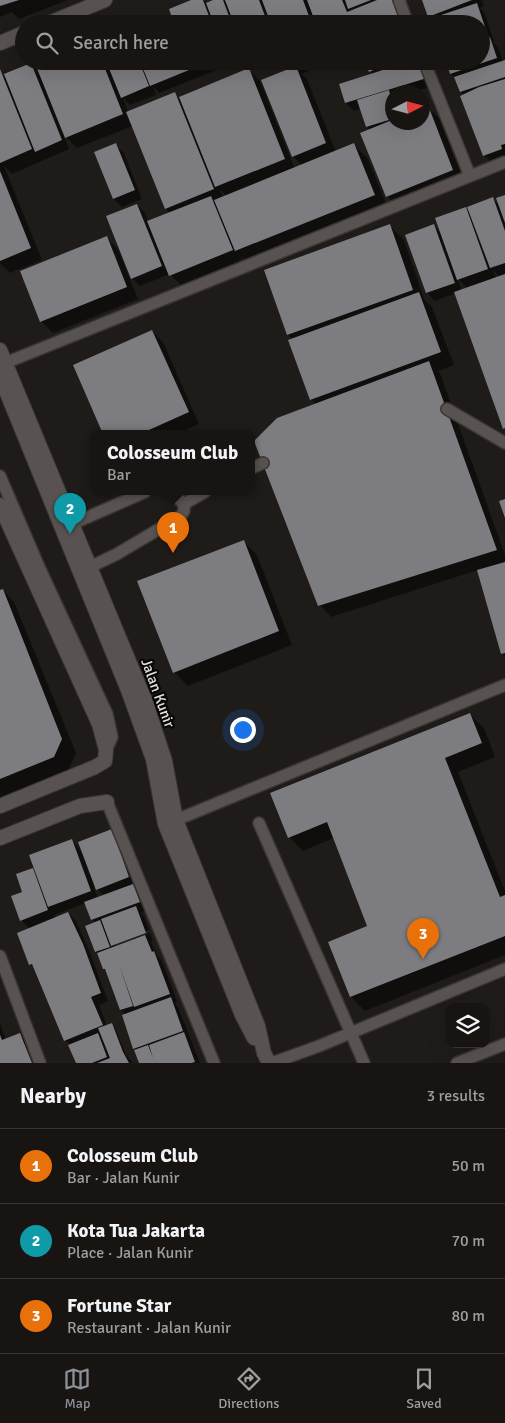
<!DOCTYPE html>
<html lang="en">
<head>
<meta charset="utf-8">
<style>
	:root { --surface:#171412; --page:#201d1b; --text:#f1f3f6; --muted:#9e9e9f; --line:#363332; --accent:#8c9099 }
	body { margin:0; font-family:Signika,sans-serif; background:var(--page); color:var(--text) }
	.controls { position:absolute; right:15px; bottom:15px; display:grid; overflow:hidden; border-radius:10px; box-shadow:0 5px 20px #0002 }
	.controls button { width:45px; height:45px; display:grid; place-items:center; padding:0; border:0; border-bottom:1px solid var(--line); background:var(--surface); color:var(--text); font:25px sans-serif }
	.compass { position:absolute; left:385px; top:85px; width:45px; height:45px; border-radius:50%; background:var(--surface); box-shadow:0 5px 20px #0002; rotate:84deg }
	.you { position:absolute; left:242px; top:729px; width:18px; height:18px; margin:-12px; border:4px solid #fff; border-radius:50%; background:#1a73e8; box-shadow:0 0 0 8px #1a73e833 }
	.badge { display:grid; place-items:center; width:32px; height:32px; border-radius:50%; background:var(--accent); color:#fff; font-size:16px; font-weight:700 }
	.pin { position:absolute; translate:-50% -41px; filter:drop-shadow(0 1px 2px #0008) }
	.pin::after { content:''; position:absolute; top:26px; width:18px; height:15px; background:inherit; clip-path:polygon(0 0,100% 0,50% 100%) }
	.popup { position:absolute; left:90px; top:430px; width:165px; height:65px; box-sizing:border-box; display:grid; place-content:center; border-radius:10px; background:var(--surface); filter:drop-shadow(0 1px 4px #0005); font-size:16px; white-space:nowrap; color:var(--muted) }
	.popup b { font-size:19px; color:var(--text) }
	.popup::after { content:''; position:absolute; left:50%; top:100%; margin-left:-10px; border:10px solid transparent; border-top-color:var(--surface) }
	.list { margin:0; padding:0; list-style:none }
	h2 { display:flex; justify-content:space-between; align-items:center; height:65px; margin:0; padding:0 20px; font-size:21px }
	h2 small { font-size:16px; font-weight:400; color:var(--muted) }
	.list li { display:grid; grid-template-columns:32px 1fr auto; gap:15px; align-items:center; box-sizing:border-box; height:75px; padding:0 20px; border-top:1px solid var(--line) }
	.list b { display:block; font-size:19px; white-space:nowrap }
	.list p { margin:0; font-size:16px; white-space:nowrap; color:var(--muted) }
	.list em { font-size:16px; font-style:normal; color:var(--muted) }
	.icon { flex:none; width:28px; height:28px; fill:none; stroke:currentColor; stroke-width:2; stroke-linecap:round; stroke-linejoin:round }
	.map { position:relative; flex:none; width:505px; height:1063px; overflow:hidden }
	.search { position:absolute; background:var(--surface); box-shadow:0 5px 20px #0002; left:15px; right:15px; top:15px; height:55px; display:flex; align-items:center; gap:12px; box-sizing:border-box; padding:0 18px; border-radius:28px; color:var(--muted); font-size:19px }
	.sheet { height:290px; background:var(--surface) }
	nav { display:flex; justify-content:space-around; align-items:center; box-sizing:border-box; height:70px; border-top:1px solid var(--line); background:var(--surface); font-size:14px; color:var(--muted) }
	nav a { display:grid; justify-items:center; gap:2px }
	nav .on { color:var(--accent) }
	.map>svg:first-child { display:block }
	.shadow { fill:#0007; fill-rule:evenodd }
	.building { fill:#7d7c81 }
	.lines { fill:none; stroke-linecap:round; stroke-linejoin:round }
	.service-casing { stroke:#393634; stroke-width:14 }
	.pedestrian-casing { stroke:#393634; stroke-width:16 }
	.tertiary-casing { stroke:#393634; stroke-width:16 }
	.secondary-casing { stroke:#393634; stroke-width:16 }
	.service { stroke:#585350; stroke-width:11 }
	.pedestrian { stroke:#585350; stroke-width:14 }
	.tertiary { stroke:#585350; stroke-width:14 }
	.secondary { stroke:#585350; stroke-width:14 }
	.labels { text-anchor:middle; dominant-baseline:central; stroke-width:4.5; stroke-linejoin:round; paint-order:stroke }
	.street-label { font-size:15px; fill:#e1dfdd; stroke:#080605 }
</style>
</head>
<body>
<div class="map">
<svg width="505" height="1063" viewBox="0 0 505 1063">
	<rect width="100%" height="100%" fill="#1f1b18"/>
	<!-- shadow -->
	<path class="shadow" d="M0,0H68L19,19L12,12L0,17Z
		M194,0H204L207,4L216,0H223L228,5L226,0H399L408,24H153L173,16Z
		M423,0H482L484,6L480,8L484,12L494,41L493,42L498,47L503,62L505,61V158L492,163L484,155L464,96L461,92L456,78L451,74L447,61H481V24L432,19L429,16Z
		M51,61H231L232,64L159,93L153,86L156,95L130,105L123,98L128,112L174,94L183,102L249,70L260,81L295,169L302,166L293,156V68L287,61H332L302,74L307,79L336,152L354,145L368,159L388,209L250,265L241,256L243,262L182,286L170,274L140,286L132,278L137,205L145,213L148,222L170,213L166,209L133,126L77,148L64,135L69,149L12,174L4,166L42,260L10,273L0,263V73L8,80L31,65L41,74ZM220,189L226,196L223,197Z
		M366,61H423L434,86L412,92H392V122H422L427,107L439,118L464,181L398,207L387,196L371,130L367,127L361,108L354,111L346,103L373,75L370,71Z
		M116,145L124,153L142,199L122,207L114,199L96,153Z
		M505,196V429L456,293L435,301L427,293L434,226L442,235L466,209L471,214L493,199L500,206ZM493,270L500,277L496,278ZM457,278L468,289L462,291Z
		M390,226L404,240L424,299L432,307L454,365L438,371L440,373L505,555V656L502,653L478,570L331,617L320,605L316,404L311,399L293,339L288,335L266,270Z
		M107,238L118,249L138,299L53,333L41,321L22,272Z
		M152,331L163,342L199,424L176,434H105L74,366Z
		M243,541L257,555L292,645L188,686L174,672Z
		M3,590L14,602L76,753L68,771L0,798V592Z
		M470,715L484,728L495,757L458,772L505,891V955L365,1011L351,997L330,942L369,927L334,838L303,851L289,837Z
		M111,831L119,839L136,885L134,886L141,893L148,910L141,913L144,916L149,930L115,943V946L150,933L153,941L151,942L158,957L162,961L177,1002L175,1003L178,1007L200,1063H140L134,1048L126,1015L121,1010L107,972L104,969L96,951L95,923L92,920L86,903L54,915L56,918L68,913L76,921L90,953L108,1001L99,1005L107,1026L111,1024L115,1028L126,1055L133,1063H77L70,1044L65,1040L36,969L30,964V929L21,920L24,893L17,875L35,868L72,840L83,852ZM93,885L104,896L98,898Z
		M0,1023L6,1040L20,1035L28,1043L35,1063H0Z"/>
	<!-- building -->
	<path class="building" d="M0,0H19L0,6Z
		M191,0H203L212,24H150L171,15L169,9Z
		M213,0H223L232,24H214L206,3Z
		M225,0H259L268,24H234Z
		M262,0H303L312,24H271Z
		M307,0H342L347,12L377,0H394L404,24H334L332,18L316,24Z
		M345,0H371L348,9Z
		M422,0H472L428,17Z
		M477,3L487,33L481,35V24H431L429,19Z
		M490,37L497,58L450,74L446,61H481V40Z
		M505,60V77L460,92L454,77Z
		M48,61H102L123,114L65,138L36,66Z
		M106,61H139L149,86L121,98Z
		M140,61H211L150,86Z
		M364,61H395L369,72Z
		M411,61H422L427,78L345,103L339,84Z
		M31,63L62,140L35,152L4,74Z
		M296,66L326,143L292,157L261,80Z
		M249,68L285,159L215,187L179,97Z
		M0,69L32,149L0,163Z
		M505,79V144L501,145L502,149L483,156L460,96L479,87Z
		M389,90L392,101V119L366,127L357,100Z
		M175,92L214,189L165,209L126,112Z
		M428,105L453,170L386,197L360,133L392,120V122H422V107Z
		M116,143L135,190L113,199L94,152Z
		M354,143L375,195L235,251L214,200Z
		M0,171L31,248L0,261Z
		M505,195V223L496,198Z
		M211,196L233,250L169,276L147,221Z
		M493,197L505,231V263L490,268L467,207Z
		M137,204L162,266L131,279L106,216Z
		M466,207L488,269L457,280L435,218Z
		M390,224L413,290L287,335L264,270Z
		M434,224L455,283L426,293L405,235Z
		M107,236L127,287L40,322L20,271Z
		M505,274V428L503,429L454,292Z
		M419,292L441,352L310,400L288,340Z
		M152,330L189,412L140,434H103L73,365Z
		M429,361L497,550L318,606L254,441L277,418Z
		M505,499V518L499,501Z
		M244,540L279,631L173,673L137,581Z
		M505,562V653L501,654L477,570Z
		M3,589L62,739L54,757L0,779V590Z
		M470,713L482,743L445,758L500,897L505,895V936L350,997L328,942L367,926L327,822L288,838L270,793Z
		M112,829L129,877L96,890L78,842Z
		M72,839L91,891L48,907L29,855Z
		M33,868L48,910L20,921L11,896L22,892L16,874Z
		M133,884L140,902L91,920L84,902Z
		M136,906L146,933L111,946L101,919Z
		M68,912L83,944L101,993L91,997L103,1025L64,1041L32,964L29,965L17,933Z
		M100,920L110,947L95,952L85,926Z
		M145,935L152,952L154,951L170,994L134,1007L119,964L133,1006L120,1010L105,969H103L97,953Z
		M171,997L183,1031L133,1049L122,1015Z
		M112,1023L123,1052L129,1063H97L110,1058L98,1028Z
		M184,1032L195,1062L191,1063H139L134,1050L148,1045L153,1058L149,1045Z
		M20,1033L32,1063H0V1035L2,1040Z
		M98,1033L107,1057L92,1063H76L68,1045Z"/>
	<g class="lines">
		<!-- service casing -->
		<g class="service-casing">
			<path id="service" d="M399,0L408,24
				M424,61L470,176
				M5,363L505,162
				M447,409L505,443
				M252,468L263,463
				M0,476L39,567L107,714L112,737L106,750
				M184,504L205,492
				M72,524L145,492
				M90,567L117,554L181,516L184,511V504L171,492
				M107,802L214,1063
				M176,820L505,685
				M259,823L364,1063
				M0,956L40,1063
				M272,1063L319,1046L505,969
				M457,1063L505,1044"/>
		</g>
		<!-- pedestrian casing -->
		<g class="pedestrian-casing">
			<path id="pedestrian" d="M0,838L80,806L107,802"/>
		</g>
		<!-- tertiary casing -->
		<g class="tertiary-casing">
			<path id="tertiary" d="M47,24L105,0
				M0,43L24,33
				M0,350L145,700L165,761L176,820L258,1026L264,1053L269,1063
				M0,376L128,690L153,759L165,824L242,1015L254,1038"/>
		</g>
		<!-- secondary casing -->
		<g class="secondary-casing">
			<path id="secondary" d="M0,505L99,724L106,750L105,761L95,767L0,806"/>
		</g>
		<!-- service -->
		<use href="#service" class="service"/>
		<!-- pedestrian -->
		<use href="#pedestrian" class="pedestrian"/>
		<!-- tertiary -->
		<use href="#tertiary" class="tertiary"/>
		<!-- secondary -->
		<use href="#secondary" class="secondary"/>
	</g>
	<g class="labels">
		<!-- street labels -->
		<g class="street-label">
			<text transform="translate(158 693) rotate(70)">Jalan Kunir</text>
		</g>
	</g>
</svg>
<div class="controls">
<button><svg class="icon" aria-label="layers" viewBox="0 0 24 24"><path d="M12 4l9 5-9 5-9-5zM3 14l9 5 9-5"/></svg></button>
</div>
<svg class="compass" viewBox="-18 -18 36 36"><path d="M0-13l5 13h-10z" fill="#e53935"/><path d="M0 13l5-13h-10z" fill="#9e9e9f"/></svg>
<div class="you"></div>
<div class="pin badge" style="left:173px;top:553px;background:#e8710a">1</div>
<div class="popup"><b>Colosseum Club</b>Bar</div>
<div class="pin badge" style="left:70px;top:534px;background:#0f9aa8">2</div>
<div class="pin badge" style="left:423px;top:959px;background:#e8710a">3</div>
<div class="search"><svg class="icon" aria-label="search" viewBox="0 0 24 24"><circle cx="10" cy="10" r="6"/><path d="M15 15l6 6"/></svg>Search here</div>
</div>
<section class="sheet">
<h2>Nearby<small>3 results</small></h2>
<ul class="list">
<li><span class="badge" style="background:#e8710a">1</span><div><b>Colosseum Club</b><p>Bar · Jalan Kunir</p></div><em>50 m</em></li>
<li><span class="badge" style="background:#0f9aa8">2</span><div><b>Kota Tua Jakarta</b><p>Place · Jalan Kunir</p></div><em>70 m</em></li>
<li><span class="badge" style="background:#e8710a">3</span><div><b>Fortune Star</b><p>Restaurant · Jalan Kunir</p></div><em>80 m</em></li>
</ul>
</section>
<nav>
<a class="on"><svg class="icon" aria-label="map" viewBox="0 0 24 24"><path d="M3 6l6-2 6 2 6-2v14l-6 2-6-2-6 2zM9 4v14M15 6v14"/></svg>Map</a>
<a><svg class="icon" aria-label="directions" viewBox="0 0 24 24"><path d="M12 3l9 9-9 9-9-9zM9 14v-3h6M13 9l2 2-2 2"/></svg>Directions</a>
<a><svg class="icon" aria-label="saved" viewBox="0 0 24 24"><path d="M7 4h10v16l-5-4-5 4z"/></svg>Saved</a>
</nav>
</body>
</html>
